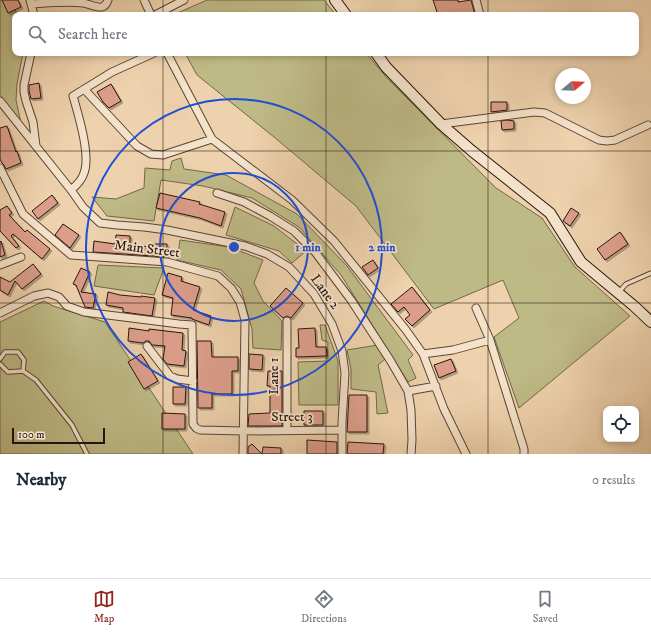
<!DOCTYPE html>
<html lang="en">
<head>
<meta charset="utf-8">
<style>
	:root { --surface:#fff; --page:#f2f2f3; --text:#1f2937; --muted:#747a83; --line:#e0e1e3; --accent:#8f2418 }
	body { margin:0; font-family:"IM FELL DW Pica",serif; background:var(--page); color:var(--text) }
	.controls { position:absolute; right:12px; bottom:12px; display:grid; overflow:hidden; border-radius:8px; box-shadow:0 2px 6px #0003 }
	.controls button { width:36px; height:36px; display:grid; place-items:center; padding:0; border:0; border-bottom:1px solid var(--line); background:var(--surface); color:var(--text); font:20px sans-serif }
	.compass { position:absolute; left:555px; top:68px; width:36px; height:36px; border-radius:50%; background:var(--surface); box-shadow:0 2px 6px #0003; rotate:71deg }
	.scale { position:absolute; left:12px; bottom:10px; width:93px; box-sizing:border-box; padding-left:4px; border:2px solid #27140d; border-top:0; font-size:11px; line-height:14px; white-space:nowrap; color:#27140d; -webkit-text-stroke:3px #f4e2ca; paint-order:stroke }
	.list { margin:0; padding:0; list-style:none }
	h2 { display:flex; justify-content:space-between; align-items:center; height:52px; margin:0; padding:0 16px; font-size:17px }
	h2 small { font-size:13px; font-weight:400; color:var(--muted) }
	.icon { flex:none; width:22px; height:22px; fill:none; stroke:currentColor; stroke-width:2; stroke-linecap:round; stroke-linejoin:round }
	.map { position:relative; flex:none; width:651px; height:454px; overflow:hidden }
	.search { position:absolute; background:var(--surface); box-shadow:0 2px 6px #0003; left:12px; right:12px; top:12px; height:44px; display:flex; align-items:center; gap:10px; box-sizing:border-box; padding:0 14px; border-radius:8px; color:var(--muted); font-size:15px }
	.sheet { height:124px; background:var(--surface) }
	nav { display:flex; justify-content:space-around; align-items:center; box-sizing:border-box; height:56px; border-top:1px solid var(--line); background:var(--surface); font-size:11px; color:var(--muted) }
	nav a { display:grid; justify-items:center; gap:2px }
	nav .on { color:var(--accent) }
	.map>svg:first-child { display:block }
	.green { fill:#beba86; stroke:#72674a }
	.building { fill:#dc9e8b; stroke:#27140d; filter:url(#shadow) }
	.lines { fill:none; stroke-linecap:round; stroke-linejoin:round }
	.lane-casing { stroke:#594435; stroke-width:5.5 }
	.street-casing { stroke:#594435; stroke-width:9 }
	.secondary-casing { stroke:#27140d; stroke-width:12 }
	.lane { stroke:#f4e2ca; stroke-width:3.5 }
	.street { stroke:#f4e2ca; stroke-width:7 }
	.secondary { stroke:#f4e2ca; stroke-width:10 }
	.grid { fill:none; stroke:#27140d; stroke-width:1; stroke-opacity:0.55 }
	.ring { fill:none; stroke:#1d4ed8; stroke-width:2 }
	.labels { text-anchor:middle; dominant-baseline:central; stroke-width:3.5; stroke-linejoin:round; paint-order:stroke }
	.street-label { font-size:14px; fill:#27140d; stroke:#f4e2ca }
	.centre { fill:#1d4ed8; stroke:#f4e2ca; stroke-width:2 }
	.ring-label { font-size:12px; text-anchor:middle; font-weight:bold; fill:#1d4ed8; stroke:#f4e2ca; stroke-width:3.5; stroke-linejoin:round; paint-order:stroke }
</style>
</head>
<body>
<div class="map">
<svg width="651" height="454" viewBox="0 0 651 454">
	<defs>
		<filter id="shadow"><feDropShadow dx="2" dy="2" stdDeviation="0" flood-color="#0004"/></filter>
	</defs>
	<rect width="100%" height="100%" fill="#eed2ad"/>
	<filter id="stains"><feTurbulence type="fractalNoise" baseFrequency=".005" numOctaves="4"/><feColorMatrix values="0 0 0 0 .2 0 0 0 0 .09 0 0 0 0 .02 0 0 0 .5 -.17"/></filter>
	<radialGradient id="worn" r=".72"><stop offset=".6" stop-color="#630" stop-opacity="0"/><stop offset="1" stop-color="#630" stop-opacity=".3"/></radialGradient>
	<!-- green -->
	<path class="green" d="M0,0H12L17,15H15V53H23L17,84L16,100L21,123L0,95Z
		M207,0H324L336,15H173Z
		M185,53H366L388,79L496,188L542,218L575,267L630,316L519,408L494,337L519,318L503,280L434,309L356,206L274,137L197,75Z
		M181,158L184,169L226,175L297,214L347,266L413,355L408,360L416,378L408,382L341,275L299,227L252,198L203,186L161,180L154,221L107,216L92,197L116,199L144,188L145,168L170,170L172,161Z
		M235,207L274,226L306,251L292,263L279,251L226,235Z
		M180,240L229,247L263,260L254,283L263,301L282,321L281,350L253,348L252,329L241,289L221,270L177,260Z
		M98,265L164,268L154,295L94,286Z
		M44,301L53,306L105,322L193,454H0V322Z
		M320,325H325L338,361V405H299L298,362L327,361L328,342L322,340Z
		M378,345L385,359L378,365L388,413L377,414L376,392L351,389V369L347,350Z"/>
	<!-- building -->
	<path class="building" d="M2,0H18L21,7L8,13Z
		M433,0H458V2L471,0L475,15H438Z
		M39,83L41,98L31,99L29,91V85Z
		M111,84L121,101L109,108L103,102L97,92Z
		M491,102H507V110L491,112Z
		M507,120L514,121V129L502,130L501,121Z
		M7,126L16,152L17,151L21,163L6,169L4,165L2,163L0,159V128Z
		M160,193L200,202L199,204L225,212L221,226L200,218L156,208Z
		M52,195L58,203L38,219L32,211Z
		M7,206L12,213L9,215L25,232L27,230L50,249L42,259L13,234L11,236L19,246L16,248L0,231V210Z
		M571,208L579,213L570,226L563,221Z
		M63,224L79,235L70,248L55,235Z
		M620,232L628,244L605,260L597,249Z
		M116,235L130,236V245L152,247V244H167V257L93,252L94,241L115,244Z
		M1,241L5,255L0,257V242Z
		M373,260L378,268L368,275L362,267Z
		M33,264L41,274L22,289L15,281L8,295L0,290V277L10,282Z
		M81,268L90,272L81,292L96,294L93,308L85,307L76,285L73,284Z
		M168,273L182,277L181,281L200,287L193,310L211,316L209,325L192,319V318L171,315L173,298L162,295Z
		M412,287L430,310L412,326L405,319L410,315L404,307L398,312L391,304Z
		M286,288L303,303L291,318L287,316L283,318L270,306Z
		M108,292L120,295L141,297V296L155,298L152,316L123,312V308L106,305Z
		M129,328L149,331V329L183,333L182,350L186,351L184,366L167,364L163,359L165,346L152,345L149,341H146L143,343L128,341Z
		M315,328L316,347H326L327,356L296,357V348H299L298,329Z
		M197,341H211L212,357H238V371H232V394H212V408H198Z
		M141,354L158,381L144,389L128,362Z
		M249,354L263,355L262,370L249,369Z
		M451,359L456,371L439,378L434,365Z
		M268,371H282V426H248L249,414L270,413V386H267Z
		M173,387H186L185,404H173Z
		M349,395H367V432H347Z
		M304,411H323V425H304Z
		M162,413L185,414V429H162Z
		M307,440L337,442V454H307Z
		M348,442L384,444L383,454H347Z
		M252,444L262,454H248V447Z
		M263,447L281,448V454H262Z"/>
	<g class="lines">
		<!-- lane casing -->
		<g class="lane-casing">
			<path id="lane" d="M619,292L626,284L651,273
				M0,359L5,352H18L24,360L23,371
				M0,364L8,372L23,371L36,380L72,425L87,454"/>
		</g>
		<!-- street casing -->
		<g class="street-casing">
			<path id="street" d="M30,0L34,15
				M144,0L151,15
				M476,0L480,15
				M32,4C49,3 67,1 83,3C89,4 97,8 102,7C106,6 107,3 108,0
				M155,15L184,0
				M31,53L24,85V92L26,101L33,122L36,146
				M167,53L212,139L292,200L334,241L406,330L423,354L444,409L466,454
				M84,89L137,146L151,154L163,155L212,139
				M0,101L71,190L83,207L100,223L117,225L144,227L167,230L245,246L267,254L289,267L314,294L332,324L342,351L345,373L342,422V454
				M441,124L534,112L545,113L599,140L607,141L615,140L648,125
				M0,168L23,214L71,255L167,262L218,276L231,288L240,302L245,320L243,454
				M71,190C77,185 82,180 84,173C91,155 78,114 73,96L112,72L154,53
				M217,193L244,202L270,216L294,231L315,252L351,300L390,360L408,391L411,410L412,440L411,454
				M0,265L21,257
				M476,308L490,340
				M0,313L34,296L48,293L59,297L67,306L84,312L179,324L192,325L193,424L196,428L200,430L243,431L342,430
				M147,346L170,376L177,379L193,381
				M423,354L453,350L490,340L524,449V454
				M408,391L436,386
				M287,430V321"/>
		</g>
		<!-- secondary casing -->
		<g class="secondary-casing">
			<path id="secondary" d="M335,0L346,15
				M376,53L386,67L441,124L472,151L550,213L581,262L634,306L651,322"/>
		</g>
		<!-- lane -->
		<use href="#lane" class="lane"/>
		<!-- street -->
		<use href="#street" class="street"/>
		<!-- secondary -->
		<use href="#secondary" class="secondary"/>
	</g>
	<!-- grid -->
	<path class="grid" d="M163,0V15M326,0V15M488,0V15M163,53V454M326,53V454M488,53V454M0,151H651M0,303H651"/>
	<!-- distance rings -->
	<g class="ring">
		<circle cx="234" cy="247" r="74"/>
		<circle cx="234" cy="247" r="148"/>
	</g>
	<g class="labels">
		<!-- street labels -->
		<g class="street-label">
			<text transform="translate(147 249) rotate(7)">Main Street</text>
			<text transform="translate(325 292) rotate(54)">Lane 2</text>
			<text transform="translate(274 376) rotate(-90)">Lane 1</text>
			<text x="292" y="417">Street 3</text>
		</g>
	</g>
	<circle cx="234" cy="247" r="6" class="centre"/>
	<g class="ring-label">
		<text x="308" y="251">1 min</text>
		<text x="382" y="251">2 min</text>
	</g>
	<rect width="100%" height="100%" filter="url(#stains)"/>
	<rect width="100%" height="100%" fill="url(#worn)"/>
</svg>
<div class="controls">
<button><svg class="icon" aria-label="locate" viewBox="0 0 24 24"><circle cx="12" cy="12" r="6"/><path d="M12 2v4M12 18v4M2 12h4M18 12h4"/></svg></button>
</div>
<svg class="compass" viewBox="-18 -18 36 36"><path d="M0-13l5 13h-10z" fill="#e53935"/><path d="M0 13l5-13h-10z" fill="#747a83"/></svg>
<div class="scale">100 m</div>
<div class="search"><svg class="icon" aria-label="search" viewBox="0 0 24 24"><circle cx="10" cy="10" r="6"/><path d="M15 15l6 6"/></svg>Search here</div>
</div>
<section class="sheet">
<h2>Nearby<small>0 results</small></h2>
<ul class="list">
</ul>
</section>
<nav>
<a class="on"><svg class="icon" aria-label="map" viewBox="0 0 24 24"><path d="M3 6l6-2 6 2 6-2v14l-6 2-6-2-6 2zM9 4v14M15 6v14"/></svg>Map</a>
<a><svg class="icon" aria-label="directions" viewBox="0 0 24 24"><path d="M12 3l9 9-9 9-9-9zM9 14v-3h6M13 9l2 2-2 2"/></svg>Directions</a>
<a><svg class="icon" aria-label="saved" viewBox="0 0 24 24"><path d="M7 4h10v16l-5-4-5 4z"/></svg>Saved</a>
</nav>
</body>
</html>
